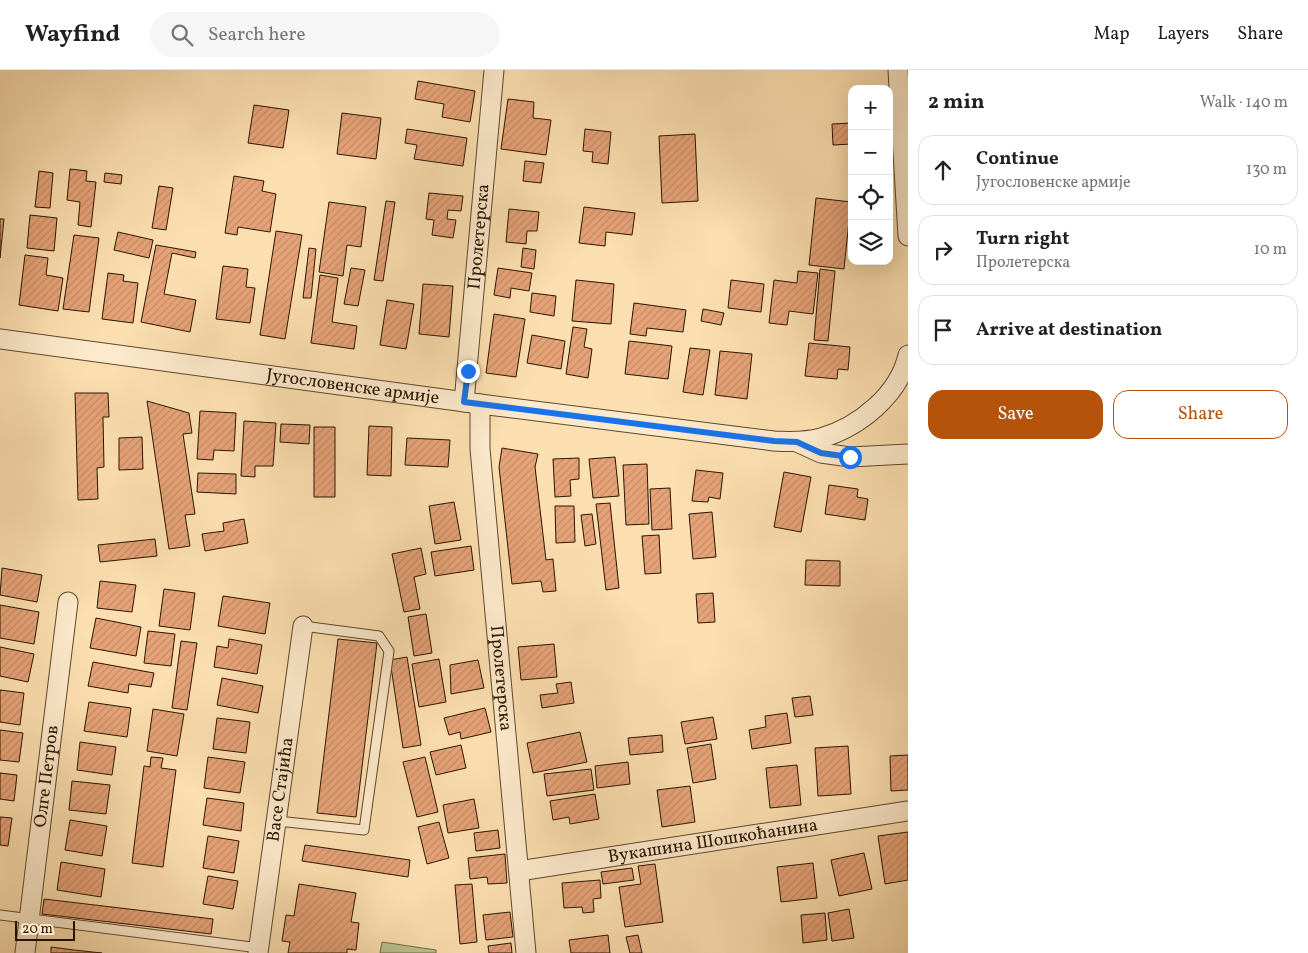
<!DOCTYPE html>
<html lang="en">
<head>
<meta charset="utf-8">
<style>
	:root { --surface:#fff; --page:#f6f6f6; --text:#202124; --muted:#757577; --line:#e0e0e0; --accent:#b45309 }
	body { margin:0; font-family:Vollkorn,serif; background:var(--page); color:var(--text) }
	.controls { position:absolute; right:15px; top:15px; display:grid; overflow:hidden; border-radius:10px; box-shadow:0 5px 20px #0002 }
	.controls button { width:45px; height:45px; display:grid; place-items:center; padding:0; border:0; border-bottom:1px solid var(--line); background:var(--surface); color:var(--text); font:25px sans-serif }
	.scale { position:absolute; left:15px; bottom:12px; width:60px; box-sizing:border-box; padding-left:5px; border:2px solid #291400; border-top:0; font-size:14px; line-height:18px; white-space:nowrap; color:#291400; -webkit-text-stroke:4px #fdeacc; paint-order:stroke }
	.stop { position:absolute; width:15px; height:15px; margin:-11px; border:4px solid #1a73e8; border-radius:50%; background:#fff }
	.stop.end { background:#1a73e8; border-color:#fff; box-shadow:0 1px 5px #0008 }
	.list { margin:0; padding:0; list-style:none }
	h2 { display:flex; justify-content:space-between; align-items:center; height:65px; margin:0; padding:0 20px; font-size:21px }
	h2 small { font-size:16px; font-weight:400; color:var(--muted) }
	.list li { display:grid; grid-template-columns:32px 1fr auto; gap:15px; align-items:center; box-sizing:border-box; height:70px; margin:0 10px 10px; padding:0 10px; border:1px solid var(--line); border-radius:15px }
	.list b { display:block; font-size:19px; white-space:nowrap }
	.list p { margin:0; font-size:16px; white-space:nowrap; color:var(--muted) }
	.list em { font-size:16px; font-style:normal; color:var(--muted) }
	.actions { display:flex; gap:10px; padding:15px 20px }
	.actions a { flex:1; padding:11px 0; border:1px solid var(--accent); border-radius:15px; text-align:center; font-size:18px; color:var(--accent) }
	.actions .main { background:var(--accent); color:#fff }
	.icon { flex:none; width:28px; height:28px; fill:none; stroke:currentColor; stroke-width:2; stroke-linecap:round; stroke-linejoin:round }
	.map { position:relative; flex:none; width:908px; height:883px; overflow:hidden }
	header { display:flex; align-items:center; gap:30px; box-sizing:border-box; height:70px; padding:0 25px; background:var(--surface); border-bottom:1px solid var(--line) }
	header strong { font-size:24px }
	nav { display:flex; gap:28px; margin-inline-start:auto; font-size:18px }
	.search { width:350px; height:45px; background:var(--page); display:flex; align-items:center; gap:12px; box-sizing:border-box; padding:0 18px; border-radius:28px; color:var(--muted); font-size:19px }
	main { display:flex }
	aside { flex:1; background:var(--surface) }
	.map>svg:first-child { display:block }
	.pitch { fill:#bac38f; stroke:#726c48 }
	.building { fill:url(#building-hatch); stroke:#291400 }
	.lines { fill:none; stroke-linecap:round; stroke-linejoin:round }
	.lane-casing { stroke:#5e472c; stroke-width:11 }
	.street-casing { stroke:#5e472c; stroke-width:21 }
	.lane { stroke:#fdeacc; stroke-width:9 }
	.street { stroke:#fdeacc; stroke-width:19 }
	.route { stroke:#1a73e8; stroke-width:6 }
	.labels { text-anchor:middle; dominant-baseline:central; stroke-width:4; stroke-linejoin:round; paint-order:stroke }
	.street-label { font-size:18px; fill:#291400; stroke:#fdeacc }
</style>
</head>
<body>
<header>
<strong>Wayfind</strong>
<div class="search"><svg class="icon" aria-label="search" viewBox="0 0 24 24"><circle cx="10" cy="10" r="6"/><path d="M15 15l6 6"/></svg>Search here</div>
<nav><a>Map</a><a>Layers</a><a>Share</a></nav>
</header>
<main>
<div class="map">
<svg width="908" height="883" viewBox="0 0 908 883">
	<defs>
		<pattern id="building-hatch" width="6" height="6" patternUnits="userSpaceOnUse" patternTransform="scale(1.25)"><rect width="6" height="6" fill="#e7a378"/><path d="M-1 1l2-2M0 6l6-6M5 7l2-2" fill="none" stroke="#c68b66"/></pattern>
	</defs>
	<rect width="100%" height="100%" fill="#fcdfb0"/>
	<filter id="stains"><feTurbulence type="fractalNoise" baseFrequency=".004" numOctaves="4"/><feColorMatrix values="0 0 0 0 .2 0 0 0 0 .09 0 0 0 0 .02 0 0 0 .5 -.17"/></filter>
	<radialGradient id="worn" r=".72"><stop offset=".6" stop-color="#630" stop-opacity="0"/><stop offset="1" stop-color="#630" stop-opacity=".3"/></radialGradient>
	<!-- pitch -->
	<path class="pitch" d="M382,872L436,880V883H380Z"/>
	<!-- building -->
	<path class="building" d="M418,11L475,21L470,52L442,47L444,34L415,29Z
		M508,29L534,32L533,48L551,50L546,85L501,79Z
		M254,35L289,40L283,78L248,73Z
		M342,43L381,48L376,89L337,84Z
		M852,53V74L833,75L832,54Z
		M407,59L467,68L463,96L414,89L417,75L405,73Z
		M585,59L611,62L608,94L592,92L593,82L583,81Z
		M695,64L698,131L662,133L659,66Z
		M525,91L544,93L541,113L523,111Z
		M70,99L87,101L86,111L96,112L91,157L78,155L80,132L67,130Z
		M39,101L53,103L50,138L35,137Z
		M105,103L122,105L121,114L104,112Z
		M234,106L264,111L262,121L276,124L270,162L238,157L237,165L225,163Z
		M159,116L173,118L166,160L152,158Z
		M429,123L463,126L461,141L448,140L447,149L456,150L453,168L432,165L434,150L426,149Z
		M816,128L851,132L844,199L809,195Z
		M386,131L395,132L383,211L374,210Z
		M329,132L366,137L361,177L347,175L343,206L319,202Z
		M584,137L635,143L632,165L606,162L605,176L579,173Z
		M509,139L539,142L537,161H527L526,174L506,172Z
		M30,145L57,148L54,181L27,178Z
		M0,149H4L0,188Z
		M276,161L302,165L285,269L260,265Z
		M118,162L153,170L149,188L114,180Z
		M74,165L99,168L89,242L63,239Z
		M156,175L196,182L195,188L172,183L164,224L196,230L190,262L141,252Z
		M309,178L316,179L311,228H303Z
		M523,178L536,180L534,199L521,197Z
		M25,185L48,188L46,205L63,208L58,241L19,235Z
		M223,196L248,199L246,217L255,218L250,253L216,249Z
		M351,198L365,200L358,236L344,234Z
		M498,198L532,203L529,221L511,218L510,228L494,225Z
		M820,199L835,201L828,271L814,270Z
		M798,201L818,203L813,244L789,241L787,255L769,253L774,210L797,213Z
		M108,203L124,205L123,211L138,213L133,253L102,249Z
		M320,205L338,208L332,252L357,256L354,279L311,273Z
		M576,210L614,214L611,254L572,251Z
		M731,210L764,214L761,242L728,238Z
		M423,214L453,216L449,267L419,264Z
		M532,223L556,226L554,246L530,242Z
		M387,230L414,234L406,279L380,275Z
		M634,233L686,240L683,262L647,258L646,266L630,264Z
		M703,239L724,243L721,255L701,251Z
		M494,244L525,249L516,307L486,303Z
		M573,257L587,259L584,277L592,279L588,308L566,304Z
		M532,265L565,271L561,299L527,293Z
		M629,271L672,276L668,309L625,304Z
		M809,273L850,277L848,300L838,299L837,309L805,306Z
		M690,278L710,280L703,325L683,322Z
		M720,281L752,284L747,329L715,325Z
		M75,323H108L109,347H103L104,397L97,398L98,429L78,430Z
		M147,331L189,343L192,363L183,364L195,444L185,445L190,476L169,479Z
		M200,341L236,343L234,381L214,380L213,390L197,389Z
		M244,351L276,353L273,396H255V407L241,406Z
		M281,354L310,355L309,374L280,372Z
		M369,356L392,357L391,406L367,405Z
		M314,357H335V427H314Z
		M142,367L143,399L119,400V368Z
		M407,368L450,370L448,397L405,395Z
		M502,378L538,384L535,397L546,490L553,489L556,521L543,522L541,511L512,514L499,397Z
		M615,387L619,426L593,428L589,389Z
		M579,388V409L570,410L571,426L555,427L553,389Z
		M647,394L649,454L626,455L623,395Z
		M696,400L723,403L720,429L709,427L708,432L692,431Z
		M784,402L811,407L801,462L774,457Z
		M198,403L236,404V424L197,422Z
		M829,415L858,419L857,427L868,429L865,450L825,444Z
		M670,418L672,459L652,460L650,419Z
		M454,432L461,470L435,474L429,436Z
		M610,433L619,518L606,520L596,434Z
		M555,436H574L575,472L556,473Z
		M712,442L716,487L693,489L689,444Z
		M592,444L596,474L585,476L581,445Z
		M244,449L248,473L205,481L202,464L224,461L223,453Z
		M659,465L661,503L645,504L642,466Z
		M155,469L157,486L100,492L98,475Z
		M471,476L474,500L435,506L431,482Z
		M421,478L426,504L414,507L420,539L404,542L392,484Z
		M806,490L840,491V516L805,515Z
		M2,498L42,505L37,532L0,525Z
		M100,511L136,515L132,542L97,538Z
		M164,519L195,523L190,560L159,556Z
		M713,523L715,552L698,553L696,524Z
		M223,526L270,533L265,564L218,556Z
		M0,535L39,542L34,574L0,568Z
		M426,544L432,583L414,586L408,547Z
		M96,548L141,557L136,586L90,578Z
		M148,561L175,564L171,596L144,593Z
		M229,569L262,575L257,604L214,597L217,576L228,578Z
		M338,569L377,573L356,747L317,743Z
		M181,571L197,573L187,640L172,638Z
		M554,574L557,607L521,610L518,577Z
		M0,577L34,584L28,612L0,606Z
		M407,587L421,675L403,678L390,590Z
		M439,589L446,632L419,637L412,594Z
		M478,590L484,618L451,624L450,595Z
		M93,592L154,603L151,617L129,614L128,623L88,616Z
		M222,608L263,616L258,643L217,635Z
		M571,612L574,633L542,638L540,625L558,623L556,614Z
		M0,620L24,623L20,655L0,652Z
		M810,626L813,645L795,647L792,628Z
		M89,632L131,638L127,667L84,661Z
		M485,638L491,662L461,669L460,662L449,665L444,648Z
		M153,639L184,644L177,686L147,681Z
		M787,643L791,673L752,679L749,660L766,657L765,646Z
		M713,647L717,669L685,674L681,652Z
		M217,648L250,652L246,683L213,679Z
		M0,660L23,663L19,692L0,690Z
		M580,662L587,692L533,703L527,673Z
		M662,665L663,682L630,685L628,668Z
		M80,672L116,677L112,705L77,700Z
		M711,674L716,709L693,713L687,678Z
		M461,675L466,698L436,705L430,682Z
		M848,676L851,724L818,726L815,678Z
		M908,685V720L891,721L890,686Z
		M151,687L163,688L161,698L176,700L163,797L132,793L144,696L150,697Z
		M208,687L245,692L240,723L204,718Z
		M425,687L438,742L417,747L403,692Z
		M628,692L630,714L597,718L595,696Z
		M797,695L801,735L770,738L766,698Z
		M591,699L594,720L547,726L544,704Z
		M0,703L17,705L14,731L0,729Z
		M72,711L110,715L106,744L69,740Z
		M690,716L695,752L662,757L657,720Z
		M595,724L599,749L570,754L569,747L553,750L550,731Z
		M207,728L244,733L241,761L203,755Z
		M474,729L479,758L448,763L443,735Z
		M0,747L12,748L8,776L0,775Z
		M70,750L107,756L102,786L65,780Z
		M439,752L449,788L427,794L418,757Z
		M498,760L500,778L476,781L474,763Z
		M908,762V810L885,814L878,766Z
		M208,766L239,771L234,803L203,798Z
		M305,775L410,790L408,807L302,791Z
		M864,783L872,819L839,826L831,790Z
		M505,784L507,813L488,814L487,807L470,809L468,788Z
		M61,792L105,799L101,827L57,820Z
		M813,793L817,828L781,832L777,797Z
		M655,794L663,852L625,857L619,817L641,814L638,796Z
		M632,798L634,810L603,814L601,802Z
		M208,806L238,811L233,839L203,834Z
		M600,810L601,828L593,829L594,842L583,843L582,837L564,838L562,813Z
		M299,814L356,823L351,852L359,853L356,880L347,879V883H288L290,872L282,871L286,845L294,846Z
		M472,814L477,872L460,874L455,815Z
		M44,829L213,849L211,864L42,844Z
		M849,839L854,868L832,871L828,843Z
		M510,842L513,867L486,870L483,845Z
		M825,843L827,870L803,873L801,845Z
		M608,865L610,883H571L569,870Z
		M638,865L642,883H630L626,867Z
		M511,873L512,883H489L488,876Z
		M51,877L74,880L102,883H51Z"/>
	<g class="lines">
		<!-- lane casing -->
		<g class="lane-casing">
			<path id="lane" d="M277,751L364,760L389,581L379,566L303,556
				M0,845L259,878"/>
		</g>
		<!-- street casing -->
		<g class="street-casing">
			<g id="street">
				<path d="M898,0L908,166"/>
				<path id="s1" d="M0,269L480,334L774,371C790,372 806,372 821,368C859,357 899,325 908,285"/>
				<path id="s2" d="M464,332L494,0"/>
				<path id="s3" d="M480,334V379L526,883"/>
				<path d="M797,372L821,383L850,387L908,384"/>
				<path id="s4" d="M519,801L908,741"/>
				<path id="s5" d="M25,883L68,532"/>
				<path id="s6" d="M258,883L303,556"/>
			</g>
		</g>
		<!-- lane -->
		<use href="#lane" class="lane"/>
		<!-- street -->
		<use href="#street" class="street"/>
	</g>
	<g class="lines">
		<!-- route -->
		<path class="route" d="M468,301L464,332L774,371L797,372L821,383L850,387"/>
	</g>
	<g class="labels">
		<!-- street labels -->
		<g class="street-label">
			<text stroke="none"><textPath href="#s2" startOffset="166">Пролетерска</textPath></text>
			<text stroke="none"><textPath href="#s1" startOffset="356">Југословенске армије</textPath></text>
			<text stroke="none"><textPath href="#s3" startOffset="275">Пролетерска</textPath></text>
			<text stroke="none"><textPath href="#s5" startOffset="178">Олге Петров</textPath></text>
			<text stroke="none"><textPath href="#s6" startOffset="165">Васе Стајића</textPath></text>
			<text stroke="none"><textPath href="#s4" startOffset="196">Вукашина Шошкоћанина</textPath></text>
		</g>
	</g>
	<rect width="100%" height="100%" filter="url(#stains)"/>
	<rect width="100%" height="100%" fill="url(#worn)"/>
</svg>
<div class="controls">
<button>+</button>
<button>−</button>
<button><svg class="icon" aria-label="locate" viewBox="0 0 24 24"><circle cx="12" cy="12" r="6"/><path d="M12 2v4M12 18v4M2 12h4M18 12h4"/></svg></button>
<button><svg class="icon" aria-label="layers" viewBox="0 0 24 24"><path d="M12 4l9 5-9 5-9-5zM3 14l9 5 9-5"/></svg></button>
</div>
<div class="scale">20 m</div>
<div class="stop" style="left:850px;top:387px"></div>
<div class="stop end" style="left:468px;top:301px"></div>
</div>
<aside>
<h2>2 min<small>Walk · 140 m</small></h2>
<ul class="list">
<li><svg class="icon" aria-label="ahead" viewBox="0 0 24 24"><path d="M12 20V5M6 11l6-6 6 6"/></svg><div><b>Continue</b><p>Југословенске армије</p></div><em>130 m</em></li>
<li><svg class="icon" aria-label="right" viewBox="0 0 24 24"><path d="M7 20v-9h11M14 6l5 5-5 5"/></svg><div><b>Turn right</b><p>Пролетерска</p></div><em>10 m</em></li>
<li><svg class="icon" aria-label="arrive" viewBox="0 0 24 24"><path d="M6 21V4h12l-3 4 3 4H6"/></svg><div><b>Arrive at destination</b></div></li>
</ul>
<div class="actions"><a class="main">Save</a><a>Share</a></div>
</aside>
</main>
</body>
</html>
